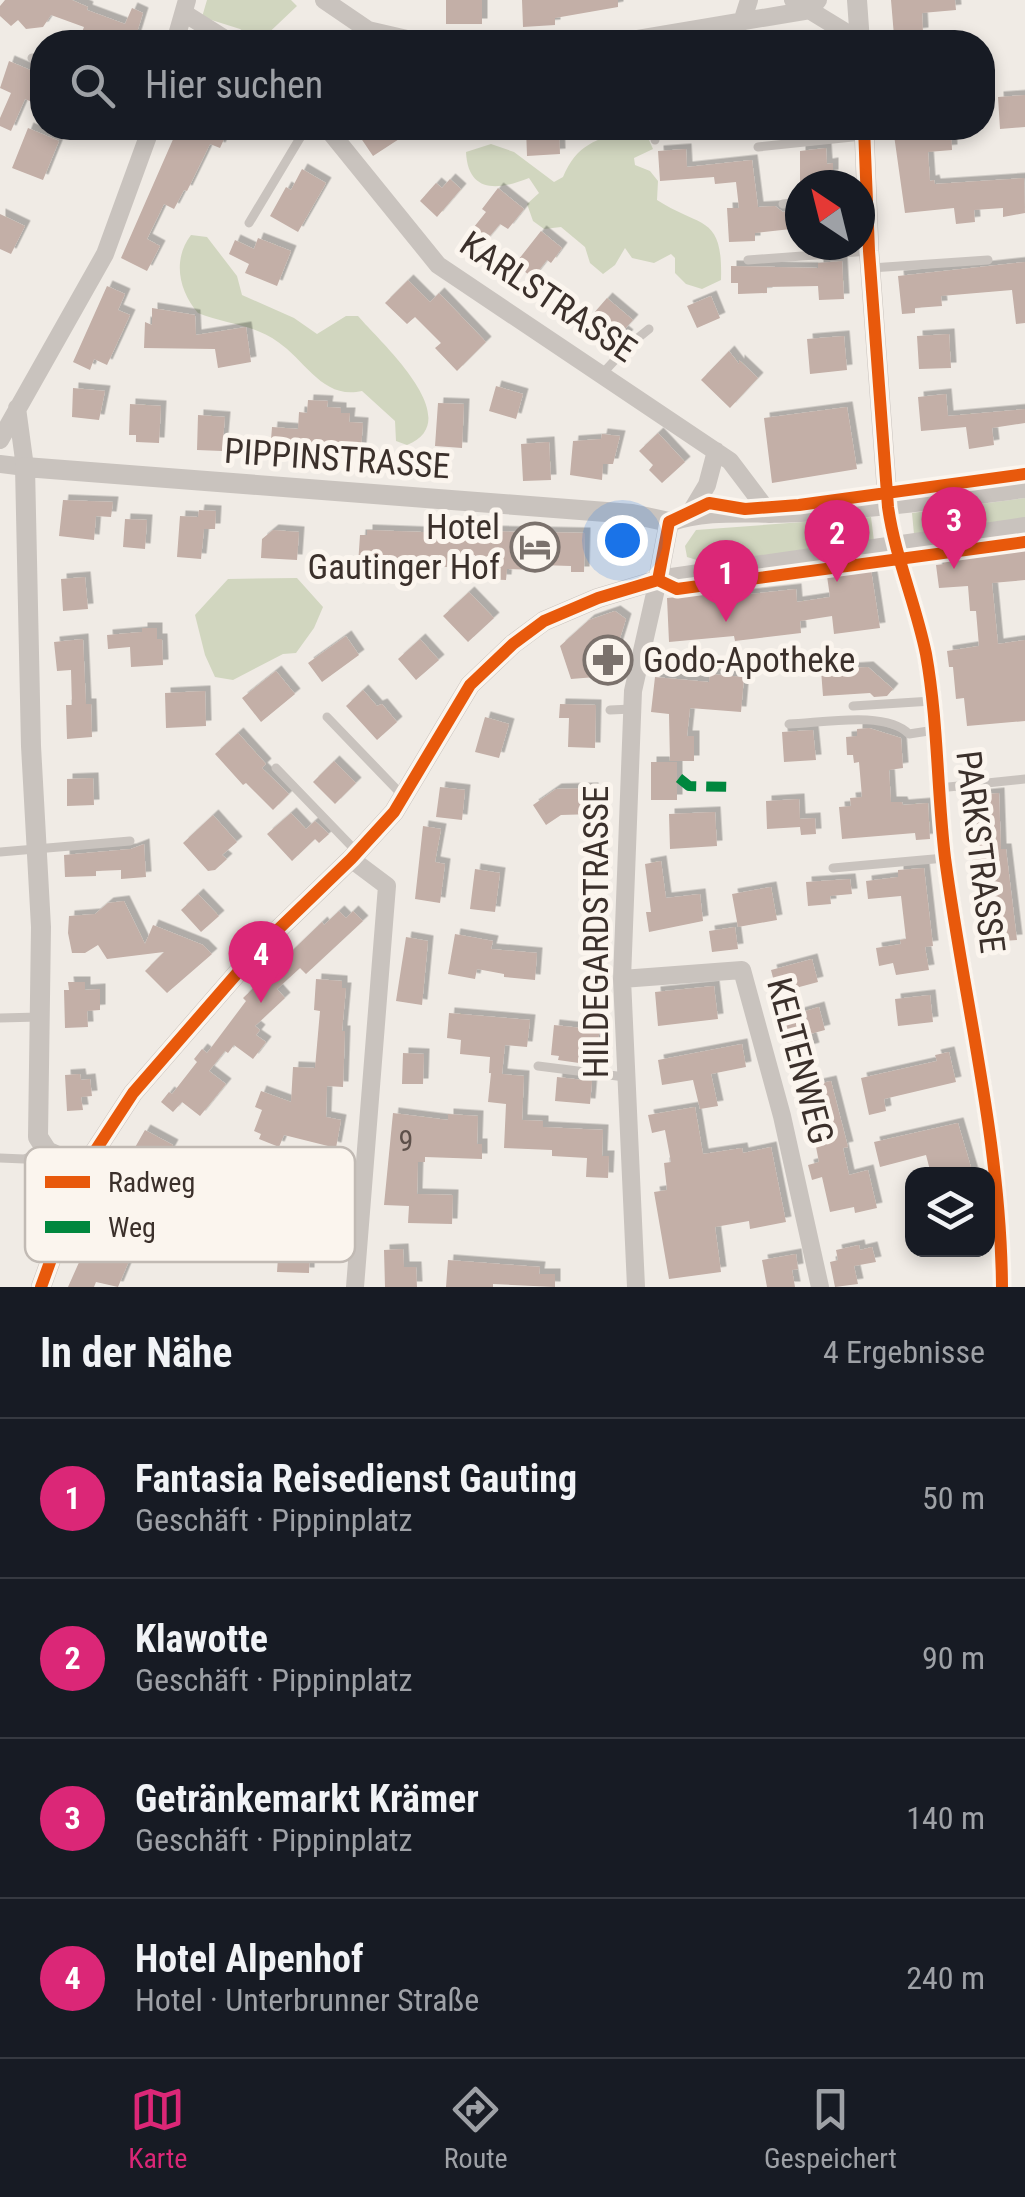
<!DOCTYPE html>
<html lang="de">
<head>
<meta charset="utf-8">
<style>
	:root { --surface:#171b24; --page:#20242c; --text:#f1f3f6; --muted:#9ea1a6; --line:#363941; --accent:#db2777 }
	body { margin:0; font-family:"Roboto Condensed",sans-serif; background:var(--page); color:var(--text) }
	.controls { position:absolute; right:30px; bottom:30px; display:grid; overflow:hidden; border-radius:20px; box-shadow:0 5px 15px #0003 }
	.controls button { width:90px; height:90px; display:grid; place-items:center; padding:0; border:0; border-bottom:2px solid var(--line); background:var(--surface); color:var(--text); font:50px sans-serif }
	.compass { position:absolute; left:785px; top:170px; width:90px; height:90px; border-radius:50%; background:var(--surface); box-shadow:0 5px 15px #0003; rotate:325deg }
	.you { position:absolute; left:622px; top:540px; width:35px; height:35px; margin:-25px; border:8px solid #fff; border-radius:50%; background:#1a73e8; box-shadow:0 0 0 15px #1a73e833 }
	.badge { display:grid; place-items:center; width:65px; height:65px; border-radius:50%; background:var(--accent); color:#fff; font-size:32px; font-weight:700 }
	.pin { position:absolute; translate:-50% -82px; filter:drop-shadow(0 2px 5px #0008) }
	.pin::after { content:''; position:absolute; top:52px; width:35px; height:30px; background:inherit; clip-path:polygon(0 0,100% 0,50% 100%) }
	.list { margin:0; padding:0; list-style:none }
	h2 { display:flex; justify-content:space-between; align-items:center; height:130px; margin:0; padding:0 40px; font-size:42px }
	h2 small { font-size:32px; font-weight:400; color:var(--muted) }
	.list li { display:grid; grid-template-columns:65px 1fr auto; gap:30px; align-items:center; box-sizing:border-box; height:160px; padding:0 40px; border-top:2px solid var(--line) }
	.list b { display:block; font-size:38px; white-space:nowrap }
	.list p { margin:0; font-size:32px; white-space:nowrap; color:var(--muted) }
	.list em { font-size:32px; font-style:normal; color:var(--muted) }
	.icon { flex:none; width:55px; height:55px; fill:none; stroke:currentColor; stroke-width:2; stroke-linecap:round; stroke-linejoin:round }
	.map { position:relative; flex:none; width:1025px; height:1287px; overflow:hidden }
	.search { position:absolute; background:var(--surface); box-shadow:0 5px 15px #0003; left:30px; right:30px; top:30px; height:110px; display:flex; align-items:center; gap:25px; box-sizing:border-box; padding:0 35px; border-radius:40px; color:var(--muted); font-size:38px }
	.sheet { height:770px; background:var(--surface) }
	nav { display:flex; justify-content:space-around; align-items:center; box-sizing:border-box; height:140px; border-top:2px solid var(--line); background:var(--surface); font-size:28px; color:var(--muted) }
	nav a { display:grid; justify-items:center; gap:5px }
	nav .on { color:var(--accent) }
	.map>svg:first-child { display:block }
	.green { fill:#d1d6bf }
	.building { fill:#c3afa7; filter:url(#shadow) }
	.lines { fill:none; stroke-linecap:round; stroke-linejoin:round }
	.service { stroke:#c9c3be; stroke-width:9 }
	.minor { stroke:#c9c3be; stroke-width:18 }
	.tertiary { stroke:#c9c3be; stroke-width:20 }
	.quiet { stroke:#00873e; stroke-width:10; stroke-dasharray:20 10; stroke-linecap:butt }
	.cycleway-casing { stroke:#fbf5ee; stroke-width:19 }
	.cycleway { stroke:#e8590c; stroke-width:12 }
	.labels { text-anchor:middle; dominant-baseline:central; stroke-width:10; stroke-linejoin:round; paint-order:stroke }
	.number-label { font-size:30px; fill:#5d504a }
	.street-label { font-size:35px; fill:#3b302b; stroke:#fbf5ee }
	.poi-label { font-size:35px; fill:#3b302b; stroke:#fbf5ee; text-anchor:end }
	.key { fill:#fbf5ee; stroke:#c1bab4; stroke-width:2.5 }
	.key-label { font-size:28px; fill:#3b302b }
</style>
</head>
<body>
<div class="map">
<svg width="1025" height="1287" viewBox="0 0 1025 1287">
	<defs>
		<filter id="shadow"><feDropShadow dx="5.5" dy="-5.5" stdDeviation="0" flood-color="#0004"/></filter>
	</defs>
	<rect width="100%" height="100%" fill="#f0ebe5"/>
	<!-- green -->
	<path class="green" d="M207,0H291L297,6L259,42L240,29L202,17Z
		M629,131L646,133L653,149L634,158L635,165L650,171L658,181L657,200C702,229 723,214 721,280L702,289L686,284L675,273V258L671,254L654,263L632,258L625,248L615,265L603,274L590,263L585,247L561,227L544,229L533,221L527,204L539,193L529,178C499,190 468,194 466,152L491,144L514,152L554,182L563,177C577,144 596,139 629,131Z
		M191,235L207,237L237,276L242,295L294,318L317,334L346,316H358C379,341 469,420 407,445L396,441L395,421L362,391C323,400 306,361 278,342C253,324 225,324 198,313C179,291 172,260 191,235Z
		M1025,498V518L914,534L912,513Z
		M871,517L874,541L713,565L687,557L685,546L696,530Z
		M297,578L323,607L314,628L296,653L283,654L233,680L215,677L205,655L195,615L228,579Z"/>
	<!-- building -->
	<path class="building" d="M5,0H72L88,7L87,10L125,24L132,8L143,13L134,42H78L84,27L51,15L43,27L26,29L18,20L11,26L0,16V6Z
		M446,0H482V24H446Z
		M522,0H618V7L555,18V25L523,27Z
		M891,0H955L956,10L922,13L923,33L894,36Z
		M9,61L42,75L32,102L25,99L11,131L0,126V118L11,93L0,88Z
		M1025,95V127L1000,129L998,97Z
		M28,128L59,141L43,180L12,168Z
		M178,128H229L220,148L210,144L187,191L184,190L174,209L164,204L147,239L160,246L147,271L121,258Z
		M354,128H416L373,156Z
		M526,128H559L560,154L527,156Z
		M893,128H951L952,150L928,152L930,181L934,180L935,184L1024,178L1025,213L1003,217V208L974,210L975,222L956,224L954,208L905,213Z
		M826,148L827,164L833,163V175L828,176V185H800V151Z
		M686,149L687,167L752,160L758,207L775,206L783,212L800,210V228L755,233V241L729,242L727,208H739L736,182L715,184L714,177L660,181L658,151Z
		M302,169L326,183L298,232L270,216L286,187L291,190Z
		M450,179L461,189L437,217L420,201L436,183L442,188Z
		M498,188L524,209L508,229L500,224L484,243L470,232L486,212L482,209Z
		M0,214L25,226L11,254L0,249Z
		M541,231L562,248L551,263L547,260L533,278L515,264Z
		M258,238L291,251L277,286L245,273L249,264L229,254L235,240L254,249Z
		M842,261L844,299L819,300L818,286L767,287V293L738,294V283H731V266L818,268V263Z
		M1025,262V323L1016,324L1012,290L941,296L942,306L915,308V313L902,314L898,276Z
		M408,280L430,302L439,293L486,342L457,371L435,348L441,343L415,317L407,324L385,303Z
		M107,286L125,294L118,310L130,315L107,365L94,359L90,370L73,362Z
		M711,296L720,318L697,328L687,306Z
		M607,298L633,320L623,331L628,335L616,347L587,321Z
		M152,308L195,315L196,335L246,327L251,362L218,368L215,349L144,348L145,322L152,325Z
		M949,334L951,368L919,369L917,336Z
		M844,336L847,370L810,374L807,339Z
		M729,351L739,364V360L758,378L730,408L701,380Z
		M496,386L523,394L516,419L489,411Z
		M73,388L105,391L99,420L72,417Z
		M946,394L948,416L1025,409V423L992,428L994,445L969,449L966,427L921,431L918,397Z
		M308,400L328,401L327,407L341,408V413H350L349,422L363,423L361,449L318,446L317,449L308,448L307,456L270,453L272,427L298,429L299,412L307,413Z
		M438,403L464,404L462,448L435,446Z
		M130,404L161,406L159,443L136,442V435H129Z
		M847,407L857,469L772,483L764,418Z
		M198,415L225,417L222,451L197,450Z
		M658,433L685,462L662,483L649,470L653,465L639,451Z
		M602,434L620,436L613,464H603L602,480L570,475L573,441L601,439Z
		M549,442L551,480L523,481L521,444Z
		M63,500L113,502L111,517L96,516L94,540L59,536Z
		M199,510L216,511L215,529H204L201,559L177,557L180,516L198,517Z
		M125,519L147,520L145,549L123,547Z
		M273,530L299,532L297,560L261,558L262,539Z
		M367,530L449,533V537L476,538V531L585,533L584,572H571V566L539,565V570L507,569L506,580L482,579L495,568L475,567V555L448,554L447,567L435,566V562L382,558L381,567L358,565L360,535H367Z
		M1025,551V580L992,583L998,644L1025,640V721L967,726L964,698L956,699L953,667H949L947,651L979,646L976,611H970L968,586L939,588L936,565L944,564V559Z
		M871,570L880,628L834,634L832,616L800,621L801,633L735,641L734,636L669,642L667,598L715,594L716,598L796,589L797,602L830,597L827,576Z
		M85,577L88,609L63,611L61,579Z
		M469,592L494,618L468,642L443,616Z
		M615,611L626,619L608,676L571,679L560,646L589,620Z
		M142,628H157V639H162L163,665L131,667L130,647L108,649L107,635L142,632Z
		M346,636L359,655L322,682L308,663Z
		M83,639L86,704H91L92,737L67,739L66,705H72L71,670L57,671L54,642Z
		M420,639L439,660L416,680L398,659Z
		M868,667L893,689L887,696L874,697L870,693L823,696L821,670Z
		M276,671L295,694L261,722L242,698Z
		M710,674L744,677L741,712L690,708L687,736H694V761H670L669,714L651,712L655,677L709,682Z
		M363,690L377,706L382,704L397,722L377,740L346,706Z
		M205,691L206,726L166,728L165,693Z
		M560,704L596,705L595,748L568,747L569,718H559Z
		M485,717L509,724L499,758L475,752Z
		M869,728L901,738L903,768L889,770L891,802H902L903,805L928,803L930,839L916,840L915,833L842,839L839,807L851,806L850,798L862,797L859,762L854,763L853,755H847L846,737L857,736V729Z
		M813,730L816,760L784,762L782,732Z
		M238,733L266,764L262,768L289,794L273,810L246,783L243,785L215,754Z
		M334,761L356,783L335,804L313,782Z
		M651,762H677V800H651Z
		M93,778L94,805L67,806V779Z
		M440,787L465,790L462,820L436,817Z
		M593,788L594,814L561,815L546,825L533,805L556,789Z
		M999,793L1001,849H1006L1017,940L989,942L988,923H984L982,877H977L976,860L972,861L970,820L981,819L979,795Z
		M799,799L800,819L815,818L816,834L801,835L800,827L767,829L766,801Z
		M715,812L717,846L670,849L669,814Z
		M291,813L306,829L315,821L329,834L319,843L315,839L292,861L267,834Z
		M213,815L237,842L222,855L227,859L215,870L208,871L183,843Z
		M423,826L441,829L435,862L445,864L440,903L415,899Z
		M144,844L146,877L121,879V870L96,871V876L65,877L64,855L131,849Z
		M661,861L666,898L700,894L703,921L649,932L646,912H651L645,864Z
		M924,868L933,946L925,947L929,970L896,975L893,963L879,966L876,948L901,944L900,940L906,939L901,896L868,899L866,881L898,877V870Z
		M475,869L500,873L495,912L470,909Z
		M850,879L852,894L830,896L831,904L808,906L806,882Z
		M771,887L777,920L738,927L732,894Z
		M198,894L219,916L201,932L181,910Z
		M124,901L145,944L153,925L203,945L212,954L167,993L145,971L164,952L107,959L98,945L85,953H72L68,933L69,916L95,914L108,903Z
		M339,911L346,918L353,911L363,921L306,974L300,968L277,989L285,998L255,1026L260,1030L256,1035L266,1042L253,1059L234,1045L228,1053L225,1051L209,1071L226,1084L200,1116L182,1102L173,1112L161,1102L169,1092L172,1094L197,1062L194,1059L202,1049L207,1053L246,1001L243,998L322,922L324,925Z
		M735,927L738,949L712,952L709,931Z
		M455,934L493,941L491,949L537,953L535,980L504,977V974L477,969L475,979L448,974Z
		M406,937L428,941L422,1005L396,1001Z
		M812,959L818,982L777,993L771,970Z
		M316,979L342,981V988H346L342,1031H345L343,1087L327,1086L326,1117L341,1120L336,1148L284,1135L279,1147L259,1139L261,1134L254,1131L262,1110L255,1107L261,1091L291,1102L293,1067L315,1068L320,1011L314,1010Z
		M68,982H85V990L100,989V1010L87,1011L88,1027L65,1028L64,990H69Z
		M714,986L718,1019L658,1026L655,992Z
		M930,995L933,1022L898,1026L895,999Z
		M819,1007L825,1030L810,1034L814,1048L790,1055L780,1022L796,1018L795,1014Z
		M449,1013L530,1020L527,1047L505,1045L502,1074L489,1073L490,1057L460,1054L461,1040L447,1038Z
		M554,1025L600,1030L593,1065L558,1060L559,1056L551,1055Z
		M742,1044L746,1067L711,1074L718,1106L700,1109L693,1080L662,1085L658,1060Z
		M949,1052L956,1082L884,1099L886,1111L869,1115L861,1078L937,1061L935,1055Z
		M403,1053L424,1054L423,1084H402Z
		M491,1073L524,1076L522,1120L543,1121V1127L603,1130L602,1156H609L608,1178L586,1177L587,1158L552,1156V1150L504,1148L506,1104L488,1102Z
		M80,1074L81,1080L90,1079L92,1096L81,1097L83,1110L67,1111L65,1075Z
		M557,1077L592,1081L590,1104L555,1101Z
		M831,1081L848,1147L843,1148L849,1175L868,1170L877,1208L855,1213L854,1207L830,1212L822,1177L812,1180L808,1165L819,1162L814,1137L822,1136L816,1111L810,1112L804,1087Z
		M695,1107L703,1154L742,1148L743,1153L771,1147L786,1222L750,1229L749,1221L715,1227L721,1272L669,1279L654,1192L667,1190L664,1163L671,1162L665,1130L652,1133L648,1115Z
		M393,1113L448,1120V1114L478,1116L477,1144H482V1159L425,1157V1162H418L417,1194L453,1195L452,1224L408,1223L409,1206L384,1205Z
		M958,1123L973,1174H931L926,1155L880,1167L874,1142Z
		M145,1130L173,1145L158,1173L153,1170L128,1219L121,1215L105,1251L129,1261L118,1287L96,1282L94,1287H68L114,1184Z
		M283,1238L310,1240L309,1273L277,1272L278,1258L282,1259Z
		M859,1245L860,1250L872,1247L876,1262L854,1266L858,1284L835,1287L830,1262L838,1260L836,1250Z
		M403,1249L404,1267H416L417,1287H385L384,1250Z
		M796,1254L798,1269L792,1270L795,1287H767L762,1260Z
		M448,1260L540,1267L539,1274H555V1287L493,1284V1287H446Z"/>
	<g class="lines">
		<!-- service -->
		<path class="service" d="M32,58L42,60
			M655,128V140
			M758,147L862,136
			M783,204L800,202
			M249,223L306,128
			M748,260L869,251
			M871,268L988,260
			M602,374L628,346L649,329
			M853,706L932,701
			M610,710L632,709
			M327,717L403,796
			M789,724C821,723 886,710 909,734L935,730
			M276,768L357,852
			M939,788L1025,779
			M0,852L130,841
			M833,868L945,858
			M0,1018L39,1017
			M538,1066L625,1077
			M0,1158L24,1159L44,1152"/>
		<!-- minor -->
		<path class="minor" d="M324,0L368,30L420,42
			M793,0L860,41
			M184,13L230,42
			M742,22L749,0
			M175,42L187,0
			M620,42L810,10L818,0
			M327,128L438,265L730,461L770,514
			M0,440L105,254L151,128
			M0,464L25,467L17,408
			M888,507C895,557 916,604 926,654C938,721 937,790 945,858C964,1001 1001,1142 1002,1287
			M689,515L707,485L716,451
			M351,859L387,886L355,1287
			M622,979L742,970L782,1116L820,1287
			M636,1287L622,979L633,691L658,580"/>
		<!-- tertiary -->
		<path class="tertiary" d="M857,0L860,42
			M864,128L869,251L888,507
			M669,522C709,507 758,515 801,512C876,508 950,498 1025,488
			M658,580L669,522
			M84,1168L47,1151L38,1137L41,927L31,746L25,467L632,514L669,522
			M41,1287L84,1168L133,1093L260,947L351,859L394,812L470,685L513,644L544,621L598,598L658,580L1025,527"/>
		<!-- quiet -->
		<path class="quiet" d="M679,778L689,786L732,787"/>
		<!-- cycleway casing -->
		<g class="cycleway-casing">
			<path id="cycleway" d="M864,128L869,251L888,507C895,557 916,604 926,654C938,721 937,790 945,858C964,1001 1001,1142 1002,1287
				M658,580L669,522L709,503L745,509L799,505L1025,474
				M658,580L677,589L1025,542
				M41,1287L84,1168L133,1093L260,947L351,859L394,812L470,685L513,644L544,621L598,598L658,580"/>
		</g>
		<!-- cycleway -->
		<use href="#cycleway" class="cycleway"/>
	</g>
	<!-- icons -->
	<defs>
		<g id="hotel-ring" transform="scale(2.5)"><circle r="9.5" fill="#fbf5ee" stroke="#7a716c" stroke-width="1.5"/><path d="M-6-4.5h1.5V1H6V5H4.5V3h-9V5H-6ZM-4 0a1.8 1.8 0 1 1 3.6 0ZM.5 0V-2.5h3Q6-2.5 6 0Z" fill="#7a716c"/></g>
		<g id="pharmacy-ring" transform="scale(2.5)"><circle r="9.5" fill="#fbf5ee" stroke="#7a716c" stroke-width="1.5"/><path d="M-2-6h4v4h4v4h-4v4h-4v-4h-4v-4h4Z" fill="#7a716c"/></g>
	</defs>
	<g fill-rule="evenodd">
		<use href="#hotel-ring" x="535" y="547"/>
		<use href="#pharmacy-ring" x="608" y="660"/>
	</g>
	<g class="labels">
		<!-- number labels -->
		<g class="number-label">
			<text x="406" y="1140">9</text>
		</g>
		<!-- street labels -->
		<g class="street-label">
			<text transform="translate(548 297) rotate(34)">KARLSTRASSE</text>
			<text transform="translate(337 459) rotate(4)">PIPPINSTRASSE</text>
			<text transform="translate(980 852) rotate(83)">PARKSTRASSE</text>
			<text transform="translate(596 932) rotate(-90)">HILDEGARDSTRASSE</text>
			<text transform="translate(800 1061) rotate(75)">KELTENWEG</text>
		</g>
		<!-- poi labels -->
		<g class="poi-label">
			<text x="500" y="527">Hotel<tspan x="500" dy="40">Gautinger Hof</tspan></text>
			<text x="643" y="660" text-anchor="start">Godo-Apotheke</text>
		</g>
	</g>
	<!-- legend -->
	<rect x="25" y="1147" width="330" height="115" rx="15" class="key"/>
	<rect x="45" y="1176" width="45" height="12" fill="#e8590c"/>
	<rect x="45" y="1221" width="45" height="12" fill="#00873e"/>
	<g class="key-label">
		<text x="108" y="1192">Radweg</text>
		<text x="108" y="1237">Weg</text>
	</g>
</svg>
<div class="controls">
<button><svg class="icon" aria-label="layers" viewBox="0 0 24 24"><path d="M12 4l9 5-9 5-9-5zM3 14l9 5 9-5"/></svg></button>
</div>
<svg class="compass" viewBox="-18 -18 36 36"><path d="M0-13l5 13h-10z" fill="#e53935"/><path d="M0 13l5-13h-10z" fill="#9ea1a6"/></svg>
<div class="you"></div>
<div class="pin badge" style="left:726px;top:622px">1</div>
<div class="pin badge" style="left:837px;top:582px">2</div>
<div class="pin badge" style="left:954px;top:569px">3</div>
<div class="pin badge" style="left:261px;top:1003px">4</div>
<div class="search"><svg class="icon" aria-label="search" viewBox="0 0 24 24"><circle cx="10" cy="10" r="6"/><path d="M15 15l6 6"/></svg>Hier suchen</div>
</div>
<section class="sheet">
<h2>In der Nähe<small>4 Ergebnisse</small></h2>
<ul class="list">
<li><span class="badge">1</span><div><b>Fantasia Reisedienst Gauting</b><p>Geschäft · Pippinplatz</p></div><em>50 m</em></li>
<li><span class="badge">2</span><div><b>Klawotte</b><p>Geschäft · Pippinplatz</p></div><em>90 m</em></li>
<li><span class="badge">3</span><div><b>Getränkemarkt Krämer</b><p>Geschäft · Pippinplatz</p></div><em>140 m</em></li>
<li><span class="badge">4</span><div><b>Hotel Alpenhof</b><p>Hotel · Unterbrunner Straße</p></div><em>240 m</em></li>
</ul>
</section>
<nav>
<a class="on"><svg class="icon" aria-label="map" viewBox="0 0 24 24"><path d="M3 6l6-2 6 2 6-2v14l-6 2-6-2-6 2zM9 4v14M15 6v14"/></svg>Karte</a>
<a><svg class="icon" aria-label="directions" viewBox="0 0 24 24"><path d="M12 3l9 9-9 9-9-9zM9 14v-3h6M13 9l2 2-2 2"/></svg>Route</a>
<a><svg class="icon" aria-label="saved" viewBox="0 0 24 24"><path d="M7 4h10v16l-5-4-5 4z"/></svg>Gespeichert</a>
</nav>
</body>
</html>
